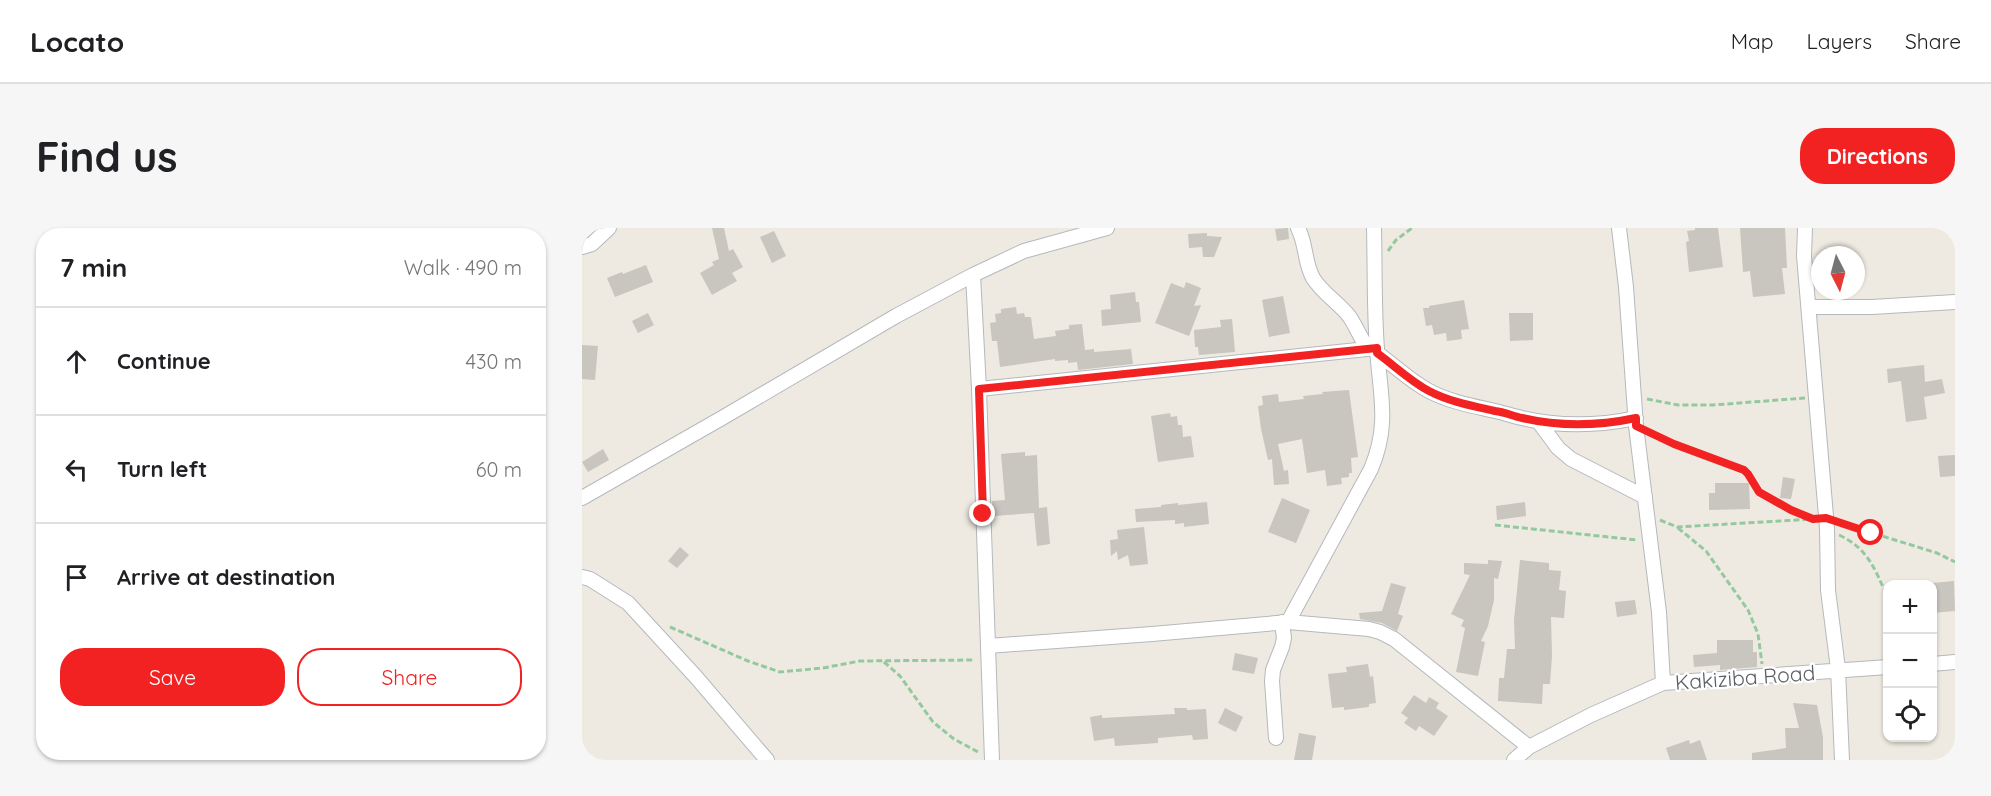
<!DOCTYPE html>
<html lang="en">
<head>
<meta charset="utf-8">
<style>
	:root { --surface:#fff; --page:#f6f6f6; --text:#202124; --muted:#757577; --line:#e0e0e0; --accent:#f32222 }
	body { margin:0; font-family:Quicksand,sans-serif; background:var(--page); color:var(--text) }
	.controls { position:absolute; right:18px; bottom:18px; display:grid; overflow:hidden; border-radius:12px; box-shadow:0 2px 4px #0004 }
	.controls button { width:54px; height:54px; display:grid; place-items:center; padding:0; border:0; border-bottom:2px solid var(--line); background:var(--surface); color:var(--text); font:30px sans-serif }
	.compass { position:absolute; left:1229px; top:18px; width:54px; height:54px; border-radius:50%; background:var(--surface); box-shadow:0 2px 4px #0004; rotate:174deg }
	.stop { position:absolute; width:18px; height:18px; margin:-14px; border:4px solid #f32222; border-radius:50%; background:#fff }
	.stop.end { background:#f32222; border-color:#fff; box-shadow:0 2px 6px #0008 }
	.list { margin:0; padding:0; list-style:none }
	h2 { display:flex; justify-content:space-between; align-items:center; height:78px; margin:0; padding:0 24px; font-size:26px }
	h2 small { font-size:20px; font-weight:400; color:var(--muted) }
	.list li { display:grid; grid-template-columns:39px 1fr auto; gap:18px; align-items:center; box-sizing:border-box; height:108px; padding:0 24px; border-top:2px solid var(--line) }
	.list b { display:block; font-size:22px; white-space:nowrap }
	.list em { font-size:20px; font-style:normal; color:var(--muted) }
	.actions { display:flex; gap:12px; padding:18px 24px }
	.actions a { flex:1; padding:14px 0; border:2px solid var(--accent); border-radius:24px; text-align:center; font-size:21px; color:var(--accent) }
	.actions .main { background:var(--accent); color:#fff }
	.icon { flex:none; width:33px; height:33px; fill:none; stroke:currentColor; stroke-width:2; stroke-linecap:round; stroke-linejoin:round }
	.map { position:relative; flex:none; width:1373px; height:532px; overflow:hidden; border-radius:24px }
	header { display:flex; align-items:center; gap:36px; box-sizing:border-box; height:84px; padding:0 30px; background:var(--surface); border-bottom:2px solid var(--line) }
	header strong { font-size:28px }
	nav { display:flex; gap:33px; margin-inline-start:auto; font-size:21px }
	.intro { display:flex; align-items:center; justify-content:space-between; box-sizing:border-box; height:144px; padding:0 36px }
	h1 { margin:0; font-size:42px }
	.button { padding:15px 27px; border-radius:24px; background:var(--accent); color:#fff; font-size:21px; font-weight:700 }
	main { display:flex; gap:36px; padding:0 36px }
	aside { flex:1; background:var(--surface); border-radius:24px; box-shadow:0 2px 4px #0004 }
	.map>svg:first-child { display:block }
	.building { fill:#c9c5bf }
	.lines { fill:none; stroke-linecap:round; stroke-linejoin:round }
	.minor-casing { stroke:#b4b9bd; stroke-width:16 }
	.path { stroke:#94c99f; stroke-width:3; stroke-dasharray:6 3; stroke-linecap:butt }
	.minor { stroke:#fff; stroke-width:14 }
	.route { stroke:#f32222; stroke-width:8 }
	.labels { text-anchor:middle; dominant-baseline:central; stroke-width:4.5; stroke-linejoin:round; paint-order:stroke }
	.street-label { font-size:21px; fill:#5a5f64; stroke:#fff }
</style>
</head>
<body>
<header>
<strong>Locato</strong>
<nav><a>Map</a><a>Layers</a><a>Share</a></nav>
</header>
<div class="intro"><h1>Find us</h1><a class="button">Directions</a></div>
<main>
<aside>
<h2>7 min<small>Walk · 490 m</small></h2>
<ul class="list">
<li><svg class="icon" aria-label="ahead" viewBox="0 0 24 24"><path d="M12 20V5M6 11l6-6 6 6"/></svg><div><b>Continue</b></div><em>430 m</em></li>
<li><svg class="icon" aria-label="left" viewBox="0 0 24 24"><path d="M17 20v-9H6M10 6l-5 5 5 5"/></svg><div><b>Turn left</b></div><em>60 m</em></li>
<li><svg class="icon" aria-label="arrive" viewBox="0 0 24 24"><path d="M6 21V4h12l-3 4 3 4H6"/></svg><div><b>Arrive at destination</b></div></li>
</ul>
<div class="actions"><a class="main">Save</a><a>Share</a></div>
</aside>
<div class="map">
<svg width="1373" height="532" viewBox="0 0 1373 532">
	<rect width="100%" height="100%" fill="#eeeae1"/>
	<!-- building -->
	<path class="building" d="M130,0H142L147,23L151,21L161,39L150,45L155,53L130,67L118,45L132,37L130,34L137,31Z
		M706,0L707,11L695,13L693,1Z
		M1113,0H1136L1141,39L1107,44L1104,14L1107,13L1105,3L1113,2Z
		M1158,0H1203L1205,40H1200L1203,66L1171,69L1168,43L1161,44Z
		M192,3L204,28L190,35L178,9Z
		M625,5V8L640,9L632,29H621L620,19L607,20L606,6Z
		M64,37L71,54L33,69L25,50L40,44L41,46Z
		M604,54L619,60L612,78L619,77L607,108L573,95L589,55L602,60Z
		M553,64L554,74H557L559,94L520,98L519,82L529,81L528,67Z
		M701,68L708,105L687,109L680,72Z
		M882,72L887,101L879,102L880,111L865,113L864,105L852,107L850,97L844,98L841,80H847V78Z
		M434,79L435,86L442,85L443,89H449L452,111L474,108L473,103L487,101V97L500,96L503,122L512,121V124L549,121L551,136L496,142L495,134L486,135V132L473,133V131L418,139L415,113H410L408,95L414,94L413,86L419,85V81Z
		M66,85L72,97L56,105L50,93Z
		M927,85H951V112L928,113Z
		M650,91L653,124L617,127L616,119H613L612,102L639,99L638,92Z
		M0,117L16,118L13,152L0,151Z
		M1342,137L1343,154L1360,151L1363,165L1342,169L1345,191L1324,194L1319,153L1306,155L1305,141Z
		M767,162L776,229L769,230L770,245H767V249L759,250L760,256L745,258L743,242L725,245L720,211L696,216L702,243L706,242L707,256L692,257L690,231L686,232L679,201L676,178L681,177L680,168L696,166L697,174L722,171L721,168L741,166L740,164Z
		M588,185L589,189L595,188L596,197H600L601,209L609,208L612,229L576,234L569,188Z
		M21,221L27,232L6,244L0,234Z
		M443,224V228L455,227L457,280L465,279L468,316L455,318L452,285L412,288L410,287V273L423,272L419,226Z
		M1373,227V248L1358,249L1356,228Z
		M1201,249L1213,251L1209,271L1198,270Z
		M1133,255H1167L1168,281L1127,282V265H1133Z
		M700,270L728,282L714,315L686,304Z
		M625,274L627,296L602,299V295L593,296V292L554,294L553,281L579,279V277L596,275V277Z
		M943,274L944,288L915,292L914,278Z
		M562,299L566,336L548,338L546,327L536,332L535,323L529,328L528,312L536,311L535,302Z
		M98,319L107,327L95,340L86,333Z
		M906,332L920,333L916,351L912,350V372L906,398L899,413L903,414L896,448L874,444L883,400L879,398L882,392L869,386L888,347L882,346V335L906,336Z
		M938,332L967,335V342L979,343L977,362L984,363L982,390L969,389L970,428L968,456H961L960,476L916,473L917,450H922L925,421H933L932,392Z
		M1372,353L1373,383L1350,385V355Z
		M809,355L824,359L816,386L821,388L815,403L800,395L778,391L777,385L800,383Z
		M1053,372L1055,386L1035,389L1033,374Z
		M1135,412H1171V424H1175V439L1138,442V437L1112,439L1111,427L1135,425Z
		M653,425L676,430L672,446L650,442Z
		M786,436L788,449L791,448L794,475L787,476V479L762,482V479L750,480L746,446L765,444L764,439Z
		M832,467L844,475L847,469L857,475L854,480L866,488L852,508L837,498L834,503L822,495L826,490L819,485Z
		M1211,475L1235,477L1241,509V532H1170V525L1204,520L1203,500H1217Z
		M592,480H605V482L624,481L626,511L611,512L610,507L576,510V515L533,518L532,510L512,513L508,489L520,487V490L593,486Z
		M643,480L661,489L654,504L636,495Z
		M717,505L734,508L730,532H712Z
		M1107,512L1108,516L1118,512L1125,532H1088L1084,520Z"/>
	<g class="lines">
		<!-- minor casing -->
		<g class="minor-casing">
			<path id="minor" d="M716,0C725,18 722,34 731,50C740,65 756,74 767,88C774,98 779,111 786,121
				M1037,0L1044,59L1054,198L1077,384L1081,455
				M1223,0L1222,28L1245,300L1246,362L1256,441L1260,532
				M0,19L10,16L27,0
				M391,47L397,161L410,532
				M1227,79H1290L1373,74
				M795,125C813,138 828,153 847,163C868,174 891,178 913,183C922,185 931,188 940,190C978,199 1016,198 1054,190
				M397,161L795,120
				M956,193L976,220L989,231L1063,269
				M0,270L140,190L314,88L391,47L442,23L525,0
				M0,349L8,351L46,375L114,449L185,532
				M706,394L789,241C808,196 798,167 795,121C792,81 793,40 792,0
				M406,418L570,406L706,394L787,401L798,404L812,411L947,519
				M1350,436L1373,434
				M694,510L690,453L691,442L700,419L702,410L700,394
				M932,532L947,519L1009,487L1081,455L1306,439"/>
		</g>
		<!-- path -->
		<path class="path" d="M806,23L814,12L830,0
			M1065,171L1096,177H1131L1223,170
			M1067,204L1092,216L1162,242C1170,248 1171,258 1179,265C1190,276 1215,285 1230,291
			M1078,292L1095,299L1232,291
			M1258,295L1355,325L1373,334
			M913,297L1055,312
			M1096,300L1124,323L1166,382L1176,406L1180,436
			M1257,307C1287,321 1293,342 1306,370
			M88,399L166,433L198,444L241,440L278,433L392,432
			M302,434L318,448L351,494L372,511L398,525"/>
		<!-- minor -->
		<use href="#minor" class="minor"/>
	</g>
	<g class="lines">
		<!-- route -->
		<path class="route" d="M401,286L397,161L795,120V125C813,138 828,153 847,163C868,174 891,178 913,183C922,184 931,188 940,190C978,199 1016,198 1054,190V198L1092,216L1162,242L1166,246L1177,264L1209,282L1231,291L1244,290L1289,305"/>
	</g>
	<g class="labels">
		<!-- street labels -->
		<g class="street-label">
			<text transform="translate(1163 449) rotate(-4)">Kakiziba Road</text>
		</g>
	</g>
</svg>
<div class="controls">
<button>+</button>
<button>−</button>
<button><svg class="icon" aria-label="locate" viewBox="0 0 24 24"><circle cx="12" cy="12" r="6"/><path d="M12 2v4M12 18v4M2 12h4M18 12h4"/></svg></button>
</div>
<svg class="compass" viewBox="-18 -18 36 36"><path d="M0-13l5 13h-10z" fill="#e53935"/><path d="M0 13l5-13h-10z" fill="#757577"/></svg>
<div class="stop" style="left:1289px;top:305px"></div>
<div class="stop end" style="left:401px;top:286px"></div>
</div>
</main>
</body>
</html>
